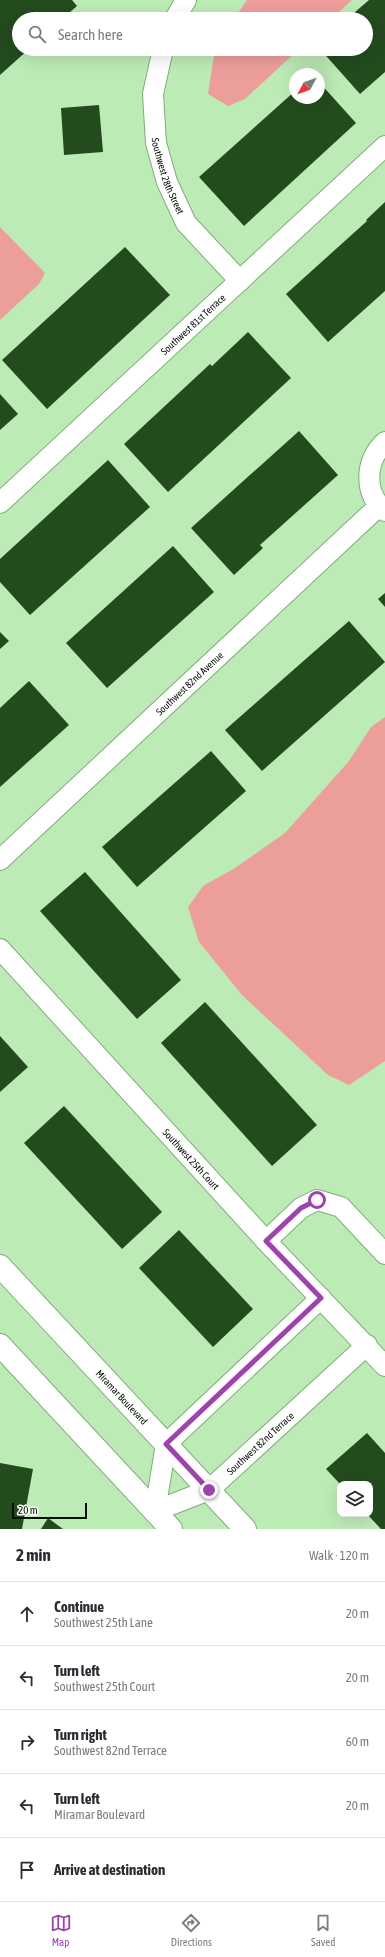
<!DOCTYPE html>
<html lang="en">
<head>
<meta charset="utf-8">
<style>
	:root { --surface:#fff; --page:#f2f2f3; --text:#2b2b33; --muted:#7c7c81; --line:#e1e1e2; --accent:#9e43ae }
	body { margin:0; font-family:"Asap Condensed",sans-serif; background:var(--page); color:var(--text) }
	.controls { position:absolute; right:12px; bottom:12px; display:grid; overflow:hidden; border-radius:8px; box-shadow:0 4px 16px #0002 }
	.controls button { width:36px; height:36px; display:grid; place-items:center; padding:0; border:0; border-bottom:1px solid var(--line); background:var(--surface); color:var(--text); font:20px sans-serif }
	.compass { position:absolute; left:289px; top:68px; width:36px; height:36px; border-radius:50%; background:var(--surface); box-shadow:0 4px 16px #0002; rotate:229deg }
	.scale { position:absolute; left:12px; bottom:10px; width:75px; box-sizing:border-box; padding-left:4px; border:2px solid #031102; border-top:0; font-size:11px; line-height:14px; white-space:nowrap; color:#031102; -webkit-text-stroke:3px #fafef9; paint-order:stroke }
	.stop { position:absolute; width:12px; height:12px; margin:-9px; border:3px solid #9e43ae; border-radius:50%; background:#fff }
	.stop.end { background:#9e43ae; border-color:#fff; box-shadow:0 1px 4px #0008 }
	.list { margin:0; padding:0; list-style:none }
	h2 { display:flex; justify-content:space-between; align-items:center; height:52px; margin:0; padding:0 16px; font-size:17px }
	h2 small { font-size:13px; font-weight:400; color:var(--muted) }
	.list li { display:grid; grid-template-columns:26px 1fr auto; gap:12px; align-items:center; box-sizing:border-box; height:64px; padding:0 16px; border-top:1px solid var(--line) }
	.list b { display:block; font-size:15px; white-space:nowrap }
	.list p { margin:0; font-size:13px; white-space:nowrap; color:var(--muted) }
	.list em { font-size:13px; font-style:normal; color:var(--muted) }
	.icon { flex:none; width:22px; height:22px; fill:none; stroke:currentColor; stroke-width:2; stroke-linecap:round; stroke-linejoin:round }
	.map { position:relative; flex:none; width:385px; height:1529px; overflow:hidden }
	.search { position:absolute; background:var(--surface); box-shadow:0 4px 16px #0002; left:12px; right:12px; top:12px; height:44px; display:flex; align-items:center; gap:10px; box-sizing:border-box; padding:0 14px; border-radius:22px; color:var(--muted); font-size:15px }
	.sheet { height:372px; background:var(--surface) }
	nav { display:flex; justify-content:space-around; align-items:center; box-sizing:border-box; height:56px; border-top:1px solid var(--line); background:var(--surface); font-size:11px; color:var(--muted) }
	nav a { display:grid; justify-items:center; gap:2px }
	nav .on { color:var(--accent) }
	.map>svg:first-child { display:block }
	.water { fill:#ec9e9b }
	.building { fill:#234b1e }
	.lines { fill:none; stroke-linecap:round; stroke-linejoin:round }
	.minor-casing { stroke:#80ac7a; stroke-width:22 }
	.tertiary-casing { stroke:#80ac7a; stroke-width:24 }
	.minor { stroke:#fff; stroke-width:20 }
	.tertiary { stroke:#fff; stroke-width:22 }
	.route { stroke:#9e43ae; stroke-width:5 }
	.labels { text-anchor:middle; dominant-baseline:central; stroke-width:4; stroke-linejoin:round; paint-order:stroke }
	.street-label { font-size:10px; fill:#031102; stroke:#fafef9 }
</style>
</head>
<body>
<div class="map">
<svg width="385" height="1529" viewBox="0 0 385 1529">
	<rect width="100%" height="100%" fill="#bdebb6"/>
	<!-- water -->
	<path class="water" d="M247,0H352L331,19H234Z
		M215,49H299L245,99L228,106L208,94Z
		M0,227L45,273L39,284L0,320Z
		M385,717V1061L349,1085L328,1075L242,995L199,942L188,907L203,886L235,868L285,833L349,761L371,727Z"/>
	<!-- building -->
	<path class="building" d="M0,0H72L77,6L62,19H19V49H29L0,75Z
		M369,0H385V72L360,94L320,49H366V19H347Z
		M319,82L356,123L244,226L199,177L295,91V98H319Z
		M99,105L103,152L64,155L61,108Z
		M385,202V291L328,342L286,294L367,221L366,220Z
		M125,247L170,295L47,409L2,360Z
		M248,332L291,378L168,492L124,444L210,364L212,366Z
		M0,394L18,414L0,430Z
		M299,431L338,475L260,545L263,548L234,575L191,528Z
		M108,460L150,507L30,615L0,582V559Z
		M173,546L214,592L107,688L66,643Z
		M385,593V607L378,599Z
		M349,621L385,662L262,771L225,730Z
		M0,632L9,641L0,649Z
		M29,681L69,725L0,787V708Z
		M211,751L246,791L137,887L102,847Z
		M85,872L181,980L137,1019L40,911Z
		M205,1002L317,1125L272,1166L161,1043Z
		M0,1036L28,1067L0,1092Z
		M64,1106L162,1212L122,1249L24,1143Z
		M179,1230L253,1309L213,1347L139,1268Z
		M367,1433L385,1453V1529H381L367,1514H370V1484H340L326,1469Z
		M0,1463L33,1469L22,1529H0Z
		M48,1518L63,1529H41Z"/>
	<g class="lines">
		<!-- minor casing -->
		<g class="minor-casing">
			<g id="minor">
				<path d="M175,19L186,0"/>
				<path id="s1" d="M163,49L153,94L156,143L167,182L186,223L240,281"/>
				<path d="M385,442C365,461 363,493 385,511"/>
				<path id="s2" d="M0,503L385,146"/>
				<path id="s3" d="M0,860L379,506"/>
				<path id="s4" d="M0,949L266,1241L385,1366"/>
				<path d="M266,1241L301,1208L317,1200L341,1207L385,1254"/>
				<path id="s5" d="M321,1298L166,1444L155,1511L209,1490L367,1345"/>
			</g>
		</g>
		<!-- tertiary casing -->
		<g class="tertiary-casing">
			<g id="tertiary">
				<path id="s6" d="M0,1266L245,1529"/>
				<path d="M0,1345L171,1529"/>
			</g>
		</g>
		<!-- minor -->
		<use href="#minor" class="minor"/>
		<!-- tertiary -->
		<use href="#tertiary" class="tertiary"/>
	</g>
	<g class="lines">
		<!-- route -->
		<path class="route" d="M209,1490L166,1444L321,1298L266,1241L301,1208L317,1200"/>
	</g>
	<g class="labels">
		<!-- street labels -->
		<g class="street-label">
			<text stroke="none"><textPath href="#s1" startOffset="130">Southwest 28th Street</textPath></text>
			<text stroke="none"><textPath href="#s2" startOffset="263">Southwest 81st Terrace</textPath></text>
			<text stroke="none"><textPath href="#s3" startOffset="259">Southwest 82nd Avenue</textPath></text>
			<text stroke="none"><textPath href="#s4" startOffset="284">Southwest 25th Court</textPath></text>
			<text stroke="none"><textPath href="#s6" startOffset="179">Miramar Boulevard</textPath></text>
			<text stroke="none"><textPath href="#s5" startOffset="408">Southwest 82nd Terrace</textPath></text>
		</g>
	</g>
</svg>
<div class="controls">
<button><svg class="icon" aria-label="layers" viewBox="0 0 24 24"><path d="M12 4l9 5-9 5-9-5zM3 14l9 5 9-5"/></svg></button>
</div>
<svg class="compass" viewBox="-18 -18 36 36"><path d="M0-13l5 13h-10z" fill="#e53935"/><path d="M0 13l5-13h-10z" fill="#7c7c81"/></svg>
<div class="scale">20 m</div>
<div class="stop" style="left:317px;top:1200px"></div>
<div class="stop end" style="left:209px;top:1490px"></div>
<div class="search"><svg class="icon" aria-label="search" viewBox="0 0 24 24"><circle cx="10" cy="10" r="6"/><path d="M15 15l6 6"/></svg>Search here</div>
</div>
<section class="sheet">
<h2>2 min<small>Walk · 120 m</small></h2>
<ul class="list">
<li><svg class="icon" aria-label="ahead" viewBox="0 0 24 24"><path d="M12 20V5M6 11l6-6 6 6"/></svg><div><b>Continue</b><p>Southwest 25th Lane</p></div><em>20 m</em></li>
<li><svg class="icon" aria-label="left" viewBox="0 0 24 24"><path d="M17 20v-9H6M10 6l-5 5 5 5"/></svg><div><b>Turn left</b><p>Southwest 25th Court</p></div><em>20 m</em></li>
<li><svg class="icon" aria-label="right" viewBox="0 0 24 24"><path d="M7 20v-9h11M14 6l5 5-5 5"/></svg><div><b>Turn right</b><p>Southwest 82nd Terrace</p></div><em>60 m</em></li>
<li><svg class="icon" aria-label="left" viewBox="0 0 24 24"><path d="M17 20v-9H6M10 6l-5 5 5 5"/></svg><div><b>Turn left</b><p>Miramar Boulevard</p></div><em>20 m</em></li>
<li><svg class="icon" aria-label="arrive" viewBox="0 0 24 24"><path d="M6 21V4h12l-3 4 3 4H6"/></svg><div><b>Arrive at destination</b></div></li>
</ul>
</section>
<nav>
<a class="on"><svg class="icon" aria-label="map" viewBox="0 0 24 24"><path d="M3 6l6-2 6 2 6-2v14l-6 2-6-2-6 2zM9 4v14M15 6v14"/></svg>Map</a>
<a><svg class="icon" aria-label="directions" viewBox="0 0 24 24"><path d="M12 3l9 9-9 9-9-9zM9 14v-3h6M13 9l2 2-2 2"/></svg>Directions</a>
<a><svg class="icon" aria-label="saved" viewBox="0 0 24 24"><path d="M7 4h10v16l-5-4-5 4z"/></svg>Saved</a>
</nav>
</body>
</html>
